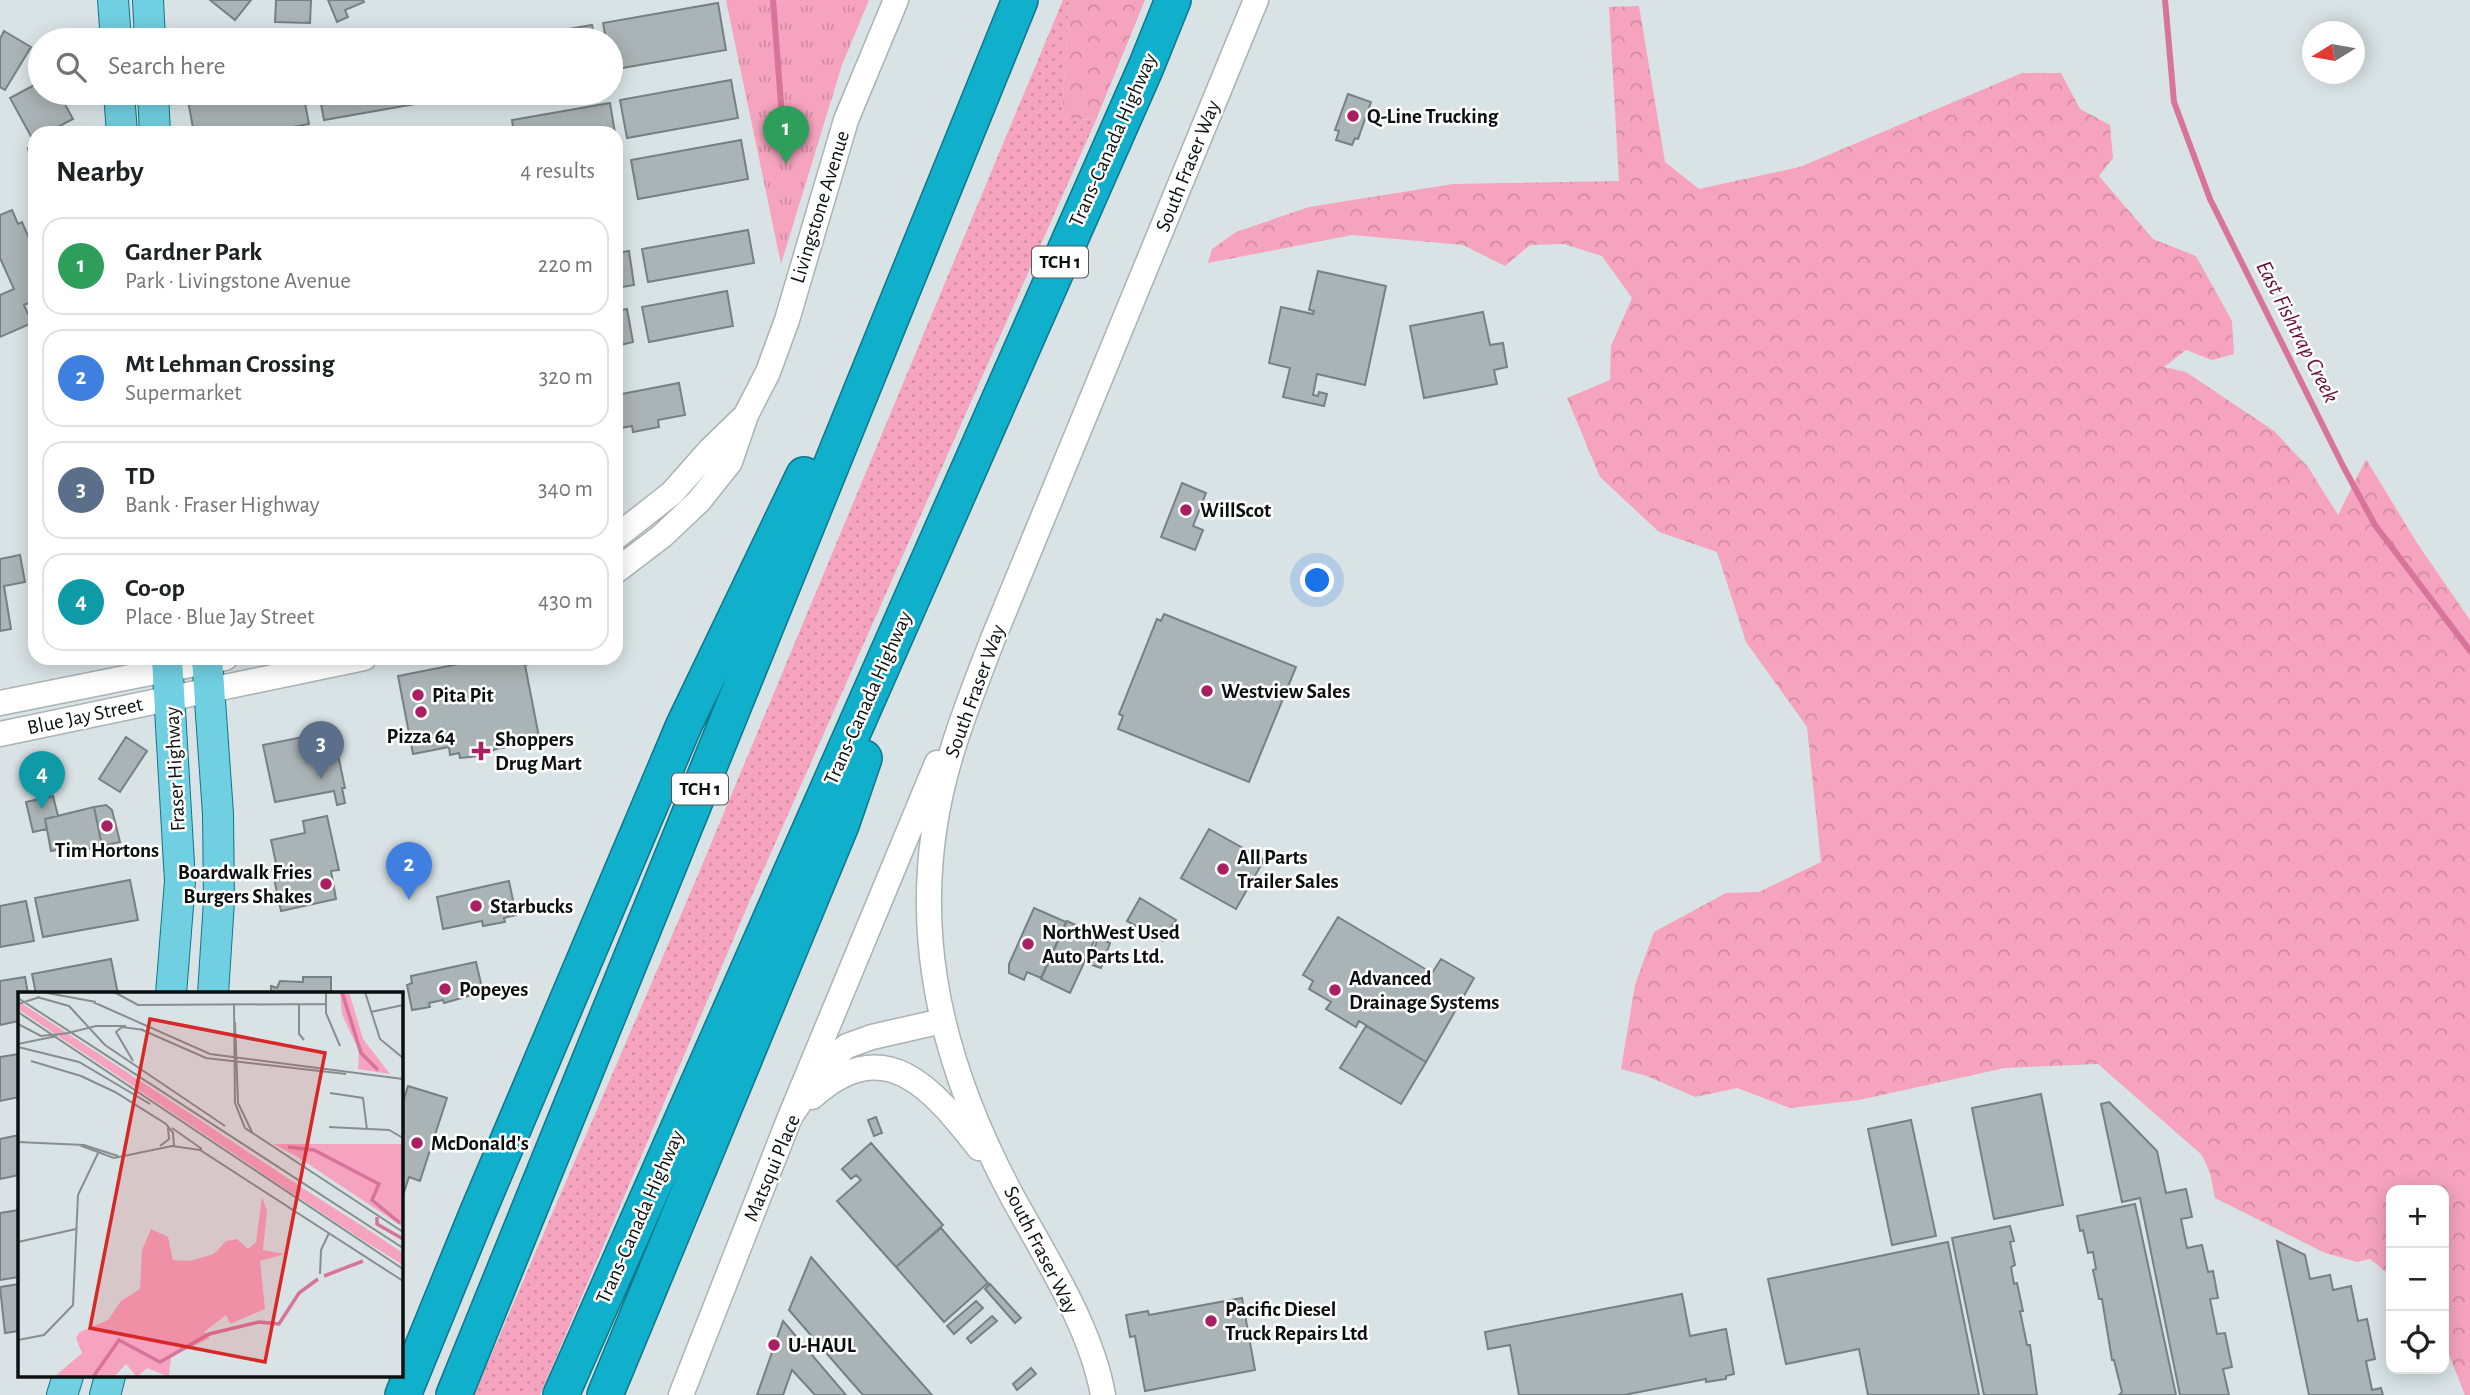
<!DOCTYPE html>
<html lang="en">
<head>
<meta charset="utf-8">
<style>
	:root { --surface:#fff; --page:#f6f6f6; --text:#202124; --muted:#757577; --line:#e0e0e0; --accent:#7c3aed }
	body { margin:0; font-family:"Alegreya Sans",sans-serif; background:var(--page); color:var(--text) }
	.controls { position:absolute; right:21px; bottom:21px; display:grid; overflow:hidden; border-radius:14px; box-shadow:0 4px 18px #0003 }
	.controls button { width:63px; height:63px; display:grid; place-items:center; padding:0; border:0; border-bottom:2px solid var(--line); background:var(--surface); color:var(--text); font:35px sans-serif }
	.compass { position:absolute; left:2302px; top:21px; width:63px; height:63px; border-radius:50%; background:var(--surface); box-shadow:0 4px 18px #0003; rotate:259deg }
	.you { position:absolute; left:1318px; top:581px; width:24px; height:24px; margin:-18px; border:5px solid #fff; border-radius:50%; background:#1a73e8; box-shadow:0 0 0 10px #1a73e833 }
	.badge { display:grid; place-items:center; width:46px; height:46px; border-radius:50%; background:var(--accent); color:#fff; font-size:23px; font-weight:700 }
	.pin { position:absolute; translate:-50% -58px; filter:drop-shadow(0 2px 4px #0008) }
	.pin::after { content:''; position:absolute; top:37px; width:24px; height:21px; background:inherit; clip-path:polygon(0 0,100% 0,50% 100%) }
	.list { margin:0; padding:0; list-style:none }
	h2 { display:flex; justify-content:space-between; align-items:center; height:91px; margin:0; padding:0 28px; font-size:30px }
	h2 small { font-size:23px; font-weight:400; color:var(--muted) }
	.list li { display:grid; grid-template-columns:46px 1fr auto; gap:21px; align-items:center; box-sizing:border-box; height:98px; margin:0 14px 14px; padding:0 14px; border:2px solid var(--line); border-radius:21px }
	.list b { display:block; font-size:26px; white-space:nowrap }
	.list p { margin:0; font-size:23px; white-space:nowrap; color:var(--muted) }
	.list em { font-size:23px; font-style:normal; color:var(--muted) }
	.icon { flex:none; width:38px; height:38px; fill:none; stroke:currentColor; stroke-width:2; stroke-linecap:round; stroke-linejoin:round }
	.map { position:relative; flex:none; width:2470px; height:1395px; overflow:hidden }
	.search { position:absolute; background:var(--surface); box-shadow:0 4px 18px #0003; left:28px; top:28px; width:595px; height:77px; display:flex; align-items:center; gap:18px; box-sizing:border-box; padding:0 24px; border-radius:38px; color:var(--muted); font-size:26px }
	.panel { position:absolute; background:var(--surface); box-shadow:0 4px 18px #0003; left:28px; top:126px; width:595px; height:539px; border-radius:21px }
	.map>svg:first-child { display:block }
	.grass { fill:url(#grass-dots) }
	.forest { fill:url(#forest-crowns) }
	.park { fill:url(#park-tufts) }
	.lines { fill:none; stroke-linecap:round; stroke-linejoin:round }
	.stream { stroke:#d77498; stroke-width:6 }
	.building { fill:#aab3b5; stroke:#778082; stroke-width:2 }
	.minor-casing { stroke:#a9b2b4; stroke-width:27 }
	.major-casing { stroke:#0f778a; stroke-width:32 }
	.highway-casing { stroke:#0f778a; stroke-width:38 }
	.minor { stroke:#fff; stroke-width:24 }
	.major { stroke:#70cfe0; stroke-width:30 }
	.highway { stroke:#10afcc; stroke-width:35 }
	.poi-dot { fill:#aa1f61; stroke:#fff; stroke-width:2.5 }
	.labels { text-anchor:middle; dominant-baseline:central; stroke-width:5; stroke-linejoin:round; paint-order:stroke }
	.shield { fill:#fff; stroke:#555758; stroke-width:2 }
	.shield-label { font-size:19px; font-weight:bold; fill:#0c0f10 }
	.poi-label { font-size:21px; font-weight:bold; fill:#0c0f10; stroke:#fff; text-anchor:start }
	.street-label { font-size:21px; fill:#0c0f10; stroke:#fff }
	.water-label { font-size:23px; font-style:italic; fill:#680d39; stroke:#fff }
	.inset-river { fill:none; stroke:#d77498; stroke-width:3.5 }
	.inset-road { fill:none; stroke:#878e90; stroke-width:2 }
	.view { fill:#d62828; fill-opacity:0.15; stroke:#d62828; stroke-width:3.5 }
	.inset-edge { fill:none; stroke:#0c0f10; stroke-width:3.5 }
</style>
</head>
<body>
<div class="map">
<svg width="2470" height="1395" viewBox="0 0 2470 1395">
	<defs>
		<pattern id="grass-dots" width="8" height="8" patternUnits="userSpaceOnUse" patternTransform="scale(1.75)"><rect width="8" height="8" fill="#f5a3be"/><path d="M2 2h.1M6 6h.1" fill="none" stroke="#d18ba2" stroke-width="1.8" stroke-linecap="round"/></pattern>
		<pattern id="forest-crowns" width="20" height="18" patternUnits="userSpaceOnUse" patternTransform="scale(1.75)"><rect width="20" height="18" fill="#f5a3be"/><path d="M2 6a3 3 0 1 1 6 0M12 15a3 3 0 1 1 6 0" fill="none" stroke="#d18ba2"/></pattern>
		<pattern id="park-tufts" width="24" height="20" patternUnits="userSpaceOnUse" patternTransform="scale(1.75)"><rect width="24" height="20" fill="#f5a3be"/><path d="M3 7l-1-3M5 7V3M7 7l1-3M15 17l-1-3M17 17v-4M19 17l1-3" fill="none" stroke="#d18ba2"/></pattern>
	</defs>
	<rect width="100%" height="100%" fill="#d9e3e5"/>
	<!-- grass -->
	<path class="grass" d="M1063,0H1069L1062,118L1096,120L750,900L540,1395H474L695,882Z"/>
	<!-- forest -->
	<path class="forest" d="M1069,0H1145L1096,120L1062,118Z
		M1639,6L1665,162L1699,189L1800,167L2022,73H2061L2080,109L2110,125L2113,158L2099,176L2153,239L2196,256L2232,321L2234,354L2212,360L2186,350L2164,367L2186,372L2274,431L2308,467L2338,515L2366,459L2417,543L2470,620V1395H2465L2444,1342V1190H2391V1276L2370,1259L2357,1262L2325,1253L2215,1198L2210,1173L2202,1155L2098,1064L2005,1068L1859,1100L1790,1108L1737,1088L1695,1097L1647,1076L1621,1069L1635,985L1654,932L1726,893L1759,892L1821,862L1807,727L1746,642L1717,552L1659,532L1600,477L1567,398L1610,380L1611,346L1632,298L1602,256L1564,244L1530,245L1505,266L1463,245L1352,235L1208,263L1212,249L1236,232L1309,207L1453,184L1619,181L1609,7Z"/>
	<!-- park -->
	<path class="park" d="M726,0H869L842,65L781,264Z"/>
	<g class="lines">
		<!-- stream -->
		<path class="stream" d="M773,0L784,143
			M2165,0L2174,102L2210,199L2343,466L2375,525L2470,651"/>
	</g>
	<!-- building -->
	<path class="building" d="M210,0H251L235,20Z
		M276,0H311L310,23L275,22Z
		M328,0H363L364,2L345,10L348,17L337,22Z
		M718,3L726,50L611,70V40H606L603,23Z
		M592,25L595,40H505Z
		M4,31L31,47L5,90L0,87V39Z
		M731,80L738,118L627,138L620,100Z
		M40,82V93H59L73,119L46,133H35V139L33,140L10,98Z
		M228,93H303L309,124L261,133H194L188,101Z
		M319,93H437L438,100L324,120Z
		M1348,94L1371,102L1358,139L1355,138L1352,145L1336,140L1339,131L1335,130Z
		M610,103L615,133H514L512,120Z
		M741,140L748,179L638,199L631,160Z
		M35,146V182L28,148Z
		M12,210L18,224L22,222L35,252V300L24,305L32,323L0,337V295L14,289L0,258V215Z
		M748,230L754,263L648,282L642,249Z
		M629,251L634,285L616,288V253Z
		M1318,271L1386,286L1365,385L1317,374L1313,395L1318,396L1319,392L1327,394L1324,406L1283,397L1290,368L1269,363L1281,307L1313,314L1314,311L1309,310Z
		M727,291L733,326L649,342L642,307Z
		M627,309L633,342L616,346V311Z
		M1483,312L1490,345L1503,343L1507,367L1494,370L1497,384L1424,398L1410,326Z
		M679,383L685,415L658,420L659,427L633,432L632,426L616,429V395Z
		M1182,483L1206,493L1193,526L1203,530L1195,550L1161,537Z
		M20,555L25,582L4,586L11,629L0,631V559Z
		M1164,614L1296,667L1249,782L1118,729L1123,716L1119,714L1157,619L1161,621Z
		M489,658H553L525,665L539,737L512,742V746L496,749L480,756L460,758L459,753L450,755L449,747L413,754L398,676Z
		M333,731L345,788H342L345,803L337,805L334,791L275,802L263,745Z
		M126,737L147,751L120,792L99,779Z
		M53,796L58,816L45,819L47,829L33,832L26,802Z
		M106,805L112,810L120,842L102,846L94,807Z
		M94,807L102,846L73,852L72,847L51,851L45,819Z
		M327,816L339,870L331,871L336,899L281,911L272,869L277,868L271,840L305,833L303,821Z
		M1209,829L1264,860L1236,909L1181,878Z
		M130,880L138,920L43,937L35,898Z
		M509,881L516,915L504,918L505,922L483,926L482,921L443,929L437,897Z
		M1140,898L1176,920L1163,941L1127,921Z
		M26,901L34,941L0,947V906Z
		M1034,908L1066,922L1041,978L1027,972L1024,980L1009,973V964Z
		M1338,917L1432,973L1441,959L1474,978L1426,1062L1359,1021L1356,1027L1326,1009L1331,1002L1309,989L1313,981L1303,975Z
		M1067,921L1097,935L1070,993L1041,979Z
		M1098,938L1110,943L1101,968L1089,964Z
		M111,959L118,994H36L32,974Z
		M476,962L483,992L444,1003L443,1000L429,1003L430,1007L412,1010L407,985L412,983L411,976Z
		M25,977L28,994H19V1021L0,1025V981Z
		M303,977H331V994H271V986L277,988L280,981L303,982Z
		M1366,1026L1426,1062L1401,1104L1340,1068Z
		M19,1054V1097L0,1101V1057Z
		M408,1086L447,1098L420,1181L409,1177L403,1195H401V1109Z
		M2041,1094L2063,1205L1994,1219L1972,1108Z
		M2109,1102L2157,1151L2166,1193L2186,1189L2192,1217L2181,1219L2187,1248L2202,1245L2208,1272L2213,1271L2218,1298L2210,1299L2217,1334L2225,1333L2232,1367L2223,1369L2229,1395H2180L2140,1198L2122,1202L2101,1104Z
		M876,1117L882,1133L874,1136L868,1120Z
		M1911,1120L1936,1236L1892,1245L1868,1129Z
		M19,1135V1175L0,1179V1139Z
		M871,1143L943,1225L896,1267L837,1201L861,1180L856,1175L851,1179L842,1169Z
		M2135,1204L2176,1395H2119L2122,1392L2114,1360H2112L2102,1299H2099L2093,1270L2096,1269L2093,1252L2088,1253L2083,1230L2080,1231L2077,1216Z
		M19,1210V1277L0,1280V1213Z
		M2010,1226L2014,1241L2010,1242L2015,1265L2011,1267L2014,1284L2017,1283L2023,1311H2020L2027,1345H2030L2037,1395H1984L1952,1238Z
		M941,1228L988,1283L944,1322L896,1267Z
		M2277,1241L2305,1255L2310,1279L2330,1275L2333,1290L2351,1286L2358,1321L2367,1319L2375,1359L2366,1361L2372,1390L2381,1388L2383,1395H2309Z
		M1948,1242L1979,1395H1868L1859,1349L1786,1364L1768,1279Z
		M811,1257L886,1343L932,1395H863L848,1378L789,1310Z
		M19,1284V1331L5,1333L0,1287Z
		M990,1284L1021,1318L1015,1323L985,1289Z
		M1682,1294L1690,1336L1726,1329L1734,1374L1726,1376V1379L1706,1382V1379L1624,1395H1519L1510,1345L1488,1349L1485,1332Z
		M1242,1298L1255,1370L1145,1391L1135,1336L1130,1337L1126,1315L1148,1311L1149,1315Z
		M976,1301L983,1308L954,1334L947,1326Z
		M992,1316L997,1321L971,1343L967,1338Z
		M783,1321L846,1395H815L792,1370L783,1395H757Z
		M1031,1368L1036,1374L1017,1390L1013,1384Z"/>
	<g class="lines">
		<!-- minor casing -->
		<g class="minor-casing">
			<path id="minor" d="M616,537L672,493L711,449L743,418
				M616,571L662,536L699,501L730,462L746,415L768,372L787,320L846,120L896,0
				M0,703L225,658
				M0,734L364,658
				M812,1097C885,1031 932,1088 979,1148
				M790,1117L937,763
				M681,1395L790,1117L826,1063L847,1046L872,1037L942,1021
				M1103,1395C1091,1327 1046,1258 1013,1198C935,1053 902,906 954,745C965,710 979,675 992,641L1256,0"/>
		</g>
		<!-- major casing -->
		<g class="major-casing">
			<path id="major" d="M113,0L116,40
				M148,0L150,40
				M119,93L122,133
				M153,93L155,133
				M167,658L180,881L171,994
				M207,658L218,814L219,901L213,994
				M62,1395L68,1376
				M105,1395L110,1376"/>
		</g>
		<!-- highway casing -->
		<g class="highway-casing">
			<path id="highway" d="M403,1395L477,1214L684,725L804,475
				M454,1395L1020,0
				M561,1395L1146,67L1173,0
				M605,1395L841,825L864,758"/>
		</g>
		<!-- minor -->
		<use href="#minor" class="minor"/>
		<!-- major -->
		<use href="#major" class="major"/>
		<!-- highway -->
		<use href="#highway" class="highway"/>
	</g>
	<!-- markers -->
	<g class="poi-dot">
		<circle cx="1353" cy="116" r="7"/>
		<circle cx="1186" cy="510" r="7"/>
		<circle cx="1207" cy="691" r="7"/>
		<circle cx="418" cy="695" r="7"/>
		<circle cx="421" cy="712" r="7"/>
		<path d="M477.5 740.5h7v7h7v7h-7v7h-7v-7h-7v-7h7z"/>
		<circle cx="107" cy="826" r="7"/>
		<circle cx="1223" cy="869" r="7"/>
		<circle cx="326" cy="884" r="7"/>
		<circle cx="476" cy="906" r="7"/>
		<circle cx="1028" cy="944" r="7"/>
		<circle cx="445" cy="989" r="7"/>
		<circle cx="1335" cy="990" r="7"/>
		<circle cx="417" cy="1143" r="7"/>
		<circle cx="1211" cy="1321" r="7"/>
		<circle cx="774" cy="1345" r="7"/>
	</g>
	<g class="labels">
		<!-- shield labels -->
		<g class="shield">
			<rect x="1032" y="246.5" width="56" height="31" rx="5"/>
			<rect x="672" y="773.5" width="56" height="31" rx="5"/>
		</g>
		<g class="shield-label">
			<text x="1060" y="262">TCH 1</text>
			<text x="700" y="789">TCH 1</text>
		</g>
		<!-- poi labels -->
		<g class="poi-label">
			<text x="1367" y="116">Q-Line Trucking</text>
			<text x="1200" y="510">WillScot</text>
			<text x="1221" y="691">Westview Sales</text>
			<text x="432" y="695">Pita Pit</text>
			<text x="421" y="736" text-anchor="middle">Pizza 64</text>
			<text x="495" y="739">Shoppers<tspan x="495" dy="24">Drug Mart</tspan></text>
			<text x="107" y="850" text-anchor="middle">Tim Hortons</text>
			<text x="1237" y="857">All Parts<tspan x="1237" dy="24">Trailer Sales</tspan></text>
			<text x="312" y="872" text-anchor="end">Boardwalk Fries<tspan x="312" dy="24">Burgers Shakes</tspan></text>
			<text x="490" y="906">Starbucks</text>
			<text x="1042" y="932">NorthWest Used<tspan x="1042" dy="24">Auto Parts Ltd.</tspan></text>
			<text x="1349" y="978">Advanced<tspan x="1349" dy="24">Drainage Systems</tspan></text>
			<text x="459" y="989">Popeyes</text>
			<text x="431" y="1143">McDonald's</text>
			<text x="1225" y="1309">Pacific Diesel<tspan x="1225" dy="24">Truck Repairs Ltd</tspan></text>
			<text x="788" y="1345">U-HAUL</text>
		</g>
		<!-- street labels -->
		<g class="street-label">
			<text transform="translate(1113 140) rotate(-66)">Trans-Canada Highway</text>
			<text transform="translate(1188 166) rotate(-68)">South Fraser Way</text>
			<text transform="translate(820 207) rotate(-73)">Livingstone Avenue</text>
			<text transform="translate(975 691) rotate(-70)">South Fraser Way</text>
			<text transform="translate(868 698) rotate(-66)">Trans-Canada Highway</text>
			<text transform="translate(85 716) rotate(-12)">Blue Jay Street</text>
			<text transform="translate(175 769) rotate(-93)">Fraser Highway</text>
			<text transform="translate(772 1168) rotate(-67)">Matsqui Place</text>
			<text transform="translate(640 1217) rotate(-66)">Trans-Canada Highway</text>
			<text transform="translate(1041 1250) rotate(63)">South Fraser Way</text>
		</g>
		<!-- water labels -->
		<g class="water-label">
			<text transform="translate(2297 332) rotate(63)">East Fishtrap Creek</text>
		</g>
	</g>
	<!-- overview -->
	<g transform="translate(18 992)">
		<rect width="385" height="385" fill="#d9e3e5"/>
		<path d="M0,9L179,126L283,195L266,191L265,195L0,17ZM349,237L385,261V273L340,245H350Z" fill="#f5a3be"/>
		<path d="M266,191L283,195L349,237L350,245H340L265,195ZM244,205L249,219L245,258L267,262L242,269L247,317L212,332L208,323L186,340L192,346L153,365L151,385L129,376L119,385L108,372L96,385H36L64,361L58,346L62,340L90,328L103,309L122,297L124,258L133,237L150,245L155,268L172,269L196,262L208,249L219,247L230,257L238,250Z" fill="#f5a3be"/>
		<path d="M322,0H331L345,47L372,82L340,77L341,59L324,22ZM255,152H385V235L278,164Z" fill="#f5a3be"/>
		<path class="inset-river" d="M324,0L343,61L360,78M270,155L296,158L361,192L354,208L382,231M359,225V232L385,247M306,284L345,269M75,385L101,348L142,370L191,342L241,330L261,332L281,301L300,287"/>
		<path class="inset-road" d="M24,0L78,10M96,0L120,13L308,12M308,0V21L322,54M347,0L362,47L385,66M19,5L51,14L87,53L207,134M0,6L385,256M75,10L192,62L385,87M216,11L217,111L227,136L385,240M0,12L22,5M281,12V42L286,48M0,20L385,277M353,20L385,13M217,30L220,111L234,140M0,32L23,44L51,41M122,37L188,66L328,82M50,41L78,34H108M0,52L39,44M0,55L61,70L132,112M13,69L63,84L97,100L148,132L155,141L156,154M115,69L98,40L104,35L126,38M312,101L345,106L349,138M311,135L371,138L385,146M154,136L184,157M0,150L66,153L100,164M61,153L96,166L154,154L182,158L385,289M142,154L151,147L150,136M0,250L58,237M302,282L303,258L311,241M0,348L26,343L55,313L60,203L81,159"/>
		<path class="view" d="M132,27L307,61L247,370L72,336Z"/>
		<rect width="385" height="385" class="inset-edge"/>
	</g>
</svg>
<div class="controls">
<button>+</button>
<button>−</button>
<button><svg class="icon" aria-label="locate" viewBox="0 0 24 24"><circle cx="12" cy="12" r="6"/><path d="M12 2v4M12 18v4M2 12h4M18 12h4"/></svg></button>
</div>
<svg class="compass" viewBox="-18 -18 36 36"><path d="M0-13l5 13h-10z" fill="#e53935"/><path d="M0 13l5-13h-10z" fill="#757577"/></svg>
<div class="you"></div>
<div class="pin badge" style="left:786px;top:164px;background:#2e9e5b">1</div>
<div class="pin badge" style="left:409px;top:900px;background:#3f7fe0">2</div>
<div class="pin badge" style="left:321px;top:779px;background:#5c6f8a">3</div>
<div class="pin badge" style="left:42px;top:809px;background:#0f9aa8">4</div>
<div class="search"><svg class="icon" aria-label="search" viewBox="0 0 24 24"><circle cx="10" cy="10" r="6"/><path d="M15 15l6 6"/></svg>Search here</div>
<section class="panel">
<h2>Nearby<small>4 results</small></h2>
<ul class="list">
<li><span class="badge" style="background:#2e9e5b">1</span><div><b>Gardner Park</b><p>Park · Livingstone Avenue</p></div><em>220 m</em></li>
<li><span class="badge" style="background:#3f7fe0">2</span><div><b>Mt Lehman Crossing</b><p>Supermarket</p></div><em>320 m</em></li>
<li><span class="badge" style="background:#5c6f8a">3</span><div><b>TD</b><p>Bank · Fraser Highway</p></div><em>340 m</em></li>
<li><span class="badge" style="background:#0f9aa8">4</span><div><b>Co-op</b><p>Place · Blue Jay Street</p></div><em>430 m</em></li>
</ul>
</section>
</div>
</body>
</html>
